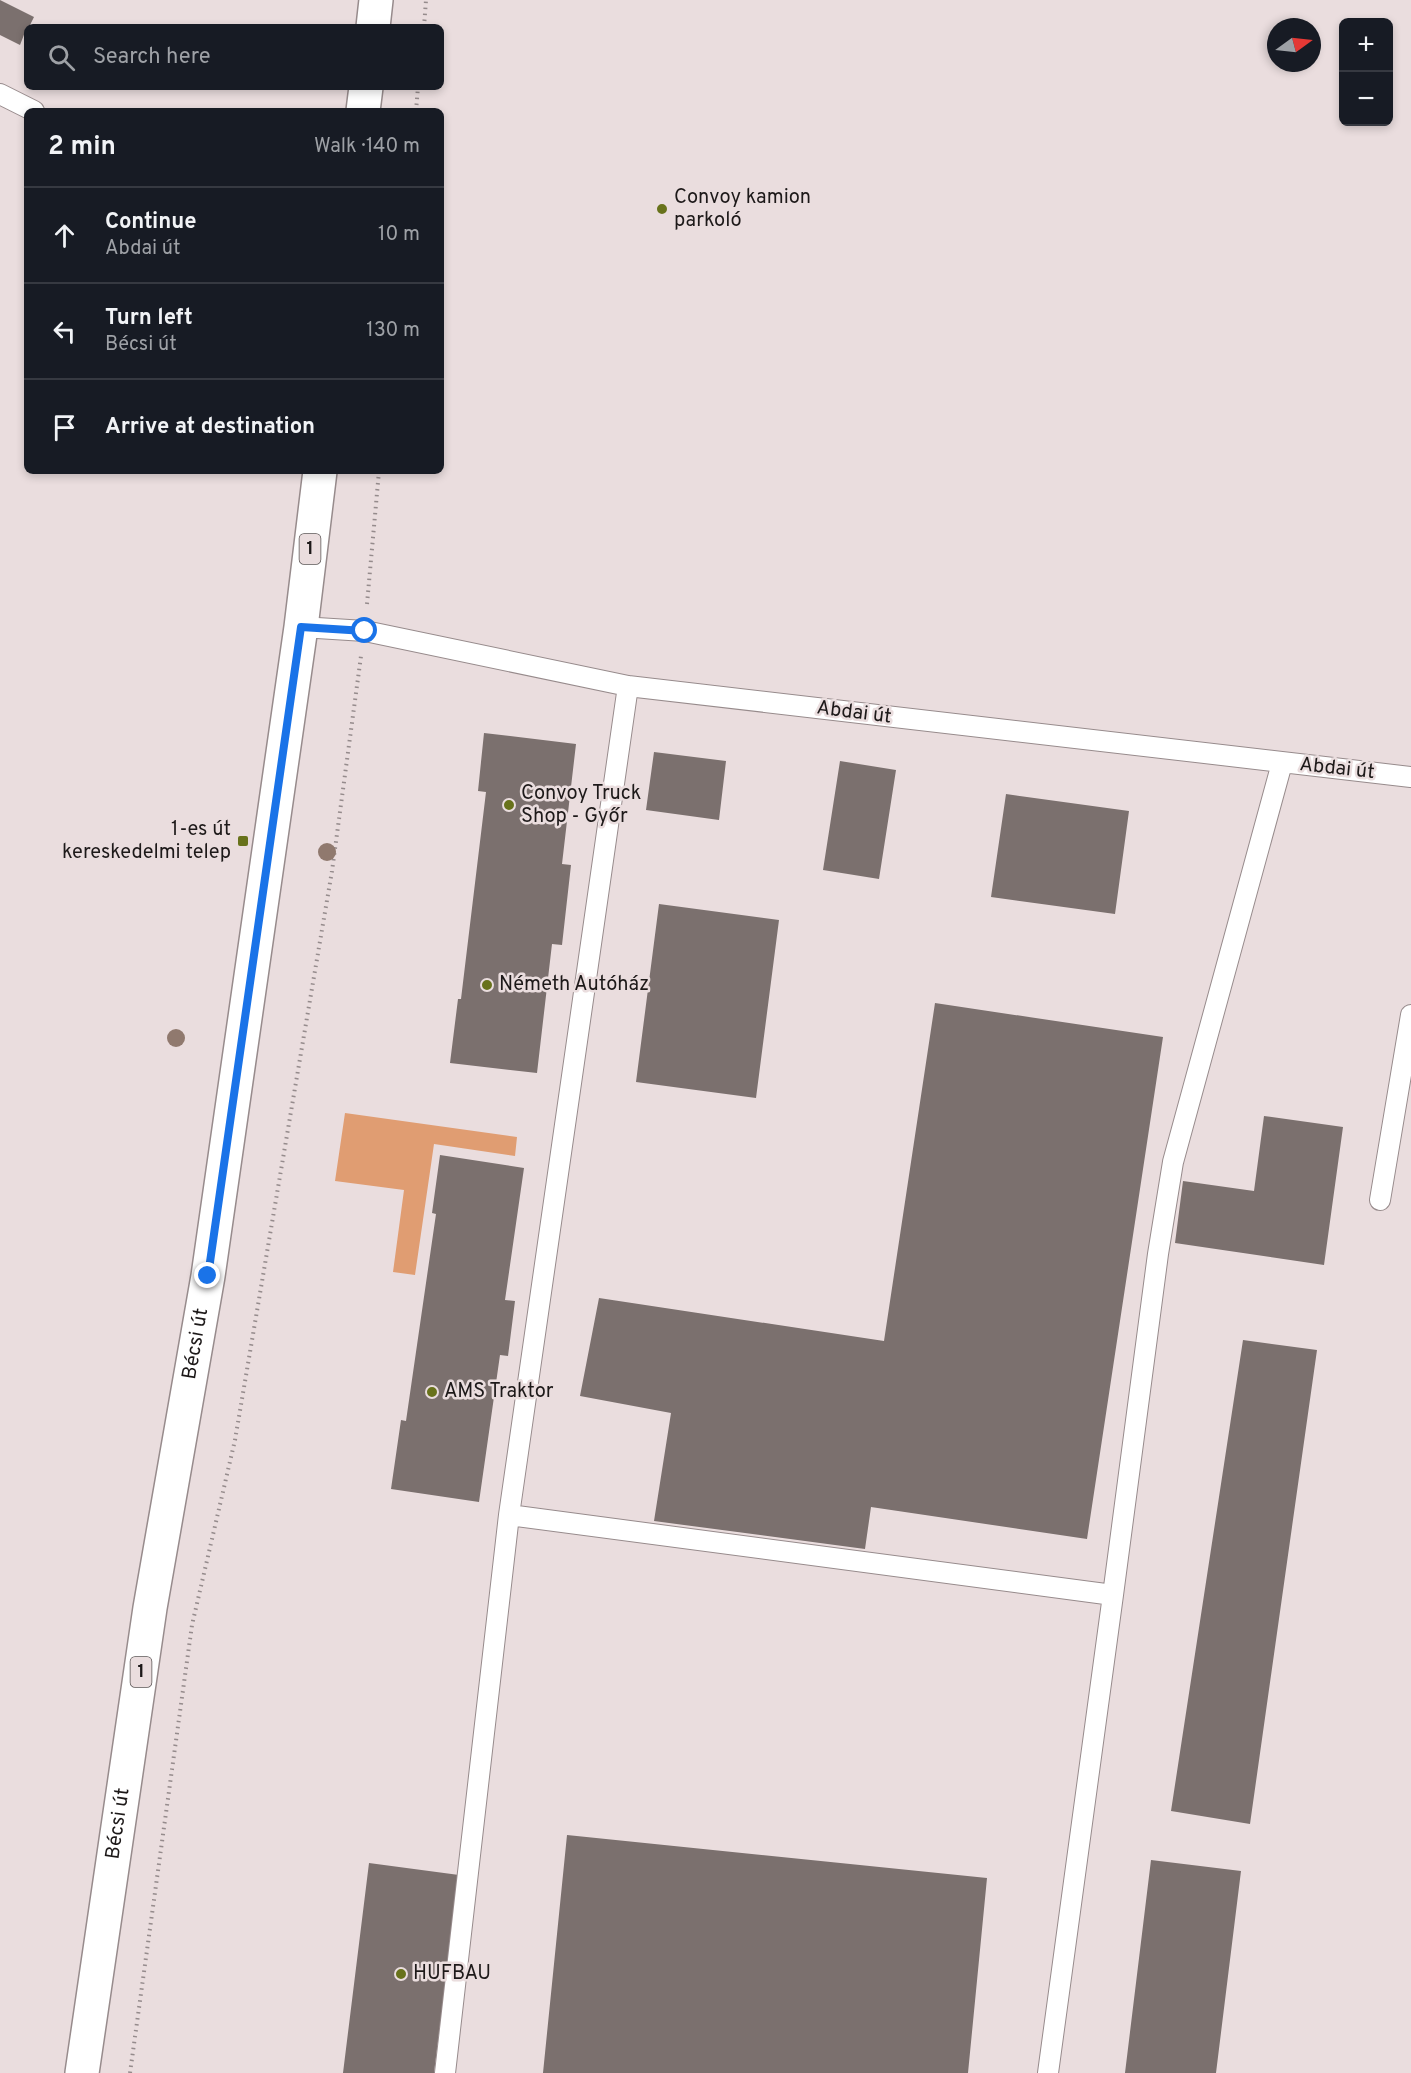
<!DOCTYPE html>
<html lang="en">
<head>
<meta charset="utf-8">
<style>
	:root { --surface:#171b24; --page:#20242c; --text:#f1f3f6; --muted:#9ea1a6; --line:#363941 }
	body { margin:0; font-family:Overpass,sans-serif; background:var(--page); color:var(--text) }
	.controls { position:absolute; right:18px; top:18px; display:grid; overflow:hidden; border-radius:9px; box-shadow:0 3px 9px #0003 }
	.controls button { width:54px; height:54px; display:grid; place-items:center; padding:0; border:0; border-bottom:2px solid var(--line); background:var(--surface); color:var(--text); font:30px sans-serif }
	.compass { position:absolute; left:1267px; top:18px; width:54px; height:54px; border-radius:50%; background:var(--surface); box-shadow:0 3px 9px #0003; rotate:75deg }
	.stop { position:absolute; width:18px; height:18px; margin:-14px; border:4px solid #1a73e8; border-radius:50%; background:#fff }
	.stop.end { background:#1a73e8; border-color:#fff; box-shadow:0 2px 6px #0008 }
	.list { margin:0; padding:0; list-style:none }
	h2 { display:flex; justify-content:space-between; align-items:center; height:78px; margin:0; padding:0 24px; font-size:26px }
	h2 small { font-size:20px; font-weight:400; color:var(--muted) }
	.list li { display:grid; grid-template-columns:39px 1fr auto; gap:18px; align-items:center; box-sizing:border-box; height:96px; padding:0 24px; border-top:2px solid var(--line) }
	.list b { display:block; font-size:22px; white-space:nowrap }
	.list p { margin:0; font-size:20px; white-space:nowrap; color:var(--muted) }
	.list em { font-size:20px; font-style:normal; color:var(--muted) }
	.icon { flex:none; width:33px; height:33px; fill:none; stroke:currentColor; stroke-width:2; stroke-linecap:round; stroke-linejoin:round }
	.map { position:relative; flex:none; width:1411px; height:2073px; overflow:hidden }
	.search { position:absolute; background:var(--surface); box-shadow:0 3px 9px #0003; left:24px; top:24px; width:420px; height:66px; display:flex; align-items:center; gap:15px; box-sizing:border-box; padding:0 21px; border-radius:9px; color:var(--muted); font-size:22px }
	.panel { position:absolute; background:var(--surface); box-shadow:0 3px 9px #0003; left:24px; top:108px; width:420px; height:366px; border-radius:9px }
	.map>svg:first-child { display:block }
	.green { fill:#e09d72 }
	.building { fill:#7b706e }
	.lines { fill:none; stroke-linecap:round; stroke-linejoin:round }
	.service-casing { stroke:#978b8c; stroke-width:22 }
	.primary-casing { stroke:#978b8c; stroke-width:36 }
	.path { stroke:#958b8c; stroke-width:4; stroke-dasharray:1.5 4.5; stroke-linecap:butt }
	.service { stroke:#fff; stroke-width:20 }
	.primary { stroke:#fff; stroke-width:33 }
	.tree { fill:#90796e }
	.route { stroke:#1a73e8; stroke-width:8 }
	.poi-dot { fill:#68721b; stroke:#eaddde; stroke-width:2 }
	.labels { text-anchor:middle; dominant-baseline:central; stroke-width:5; stroke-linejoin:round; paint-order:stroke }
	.shield { fill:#eaddde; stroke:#5a5454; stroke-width:1.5 }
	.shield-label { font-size:18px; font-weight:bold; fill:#1d1919 }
	.poi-label { font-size:20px; fill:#1d1919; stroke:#eaddde; text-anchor:start }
	.street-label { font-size:20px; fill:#1d1919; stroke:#eaddde }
</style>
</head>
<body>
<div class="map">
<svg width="1411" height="2073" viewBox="0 0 1411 2073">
	<rect width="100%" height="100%" fill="#eaddde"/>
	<!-- green -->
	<path class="green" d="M345,1113L517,1137L515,1156L434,1144L415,1275L393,1272L404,1190L335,1181Z"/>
	<!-- building -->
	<path class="building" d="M0,0L34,17L29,27H27L20,45L0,35Z
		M484,733L576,744L562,864L571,865L562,945L552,944L537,1073L450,1063L458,999H461L486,792L478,791Z
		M654,752L726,761L719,820L646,810Z
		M840,761L896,770L879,879L823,870Z
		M1006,794L1129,811L1115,914L991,897Z
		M659,904L779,920L756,1098L636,1082Z
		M935,1003L1163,1037L1087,1539L871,1507L865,1549L654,1521L671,1413L580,1396L599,1298L884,1341Z
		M1264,1116L1343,1127L1324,1265L1175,1243L1183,1181L1254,1191Z
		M440,1155L524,1168L505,1300L515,1301L508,1356L500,1355L479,1502L391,1489L401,1420L406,1421L436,1214L432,1213Z
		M1243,1340L1317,1350L1250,1824L1171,1811Z
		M567,1835L987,1878L968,2073H543Z
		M1151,1860L1241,1871L1216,2073H1125Z
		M369,1863L459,1875L434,2073H343Z"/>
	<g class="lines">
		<!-- service casing -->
		<g class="service-casing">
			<path id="service" d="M0,94L34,111
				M301,627L365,631L628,686L1411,777
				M628,686L509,1515L1113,1595L1158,1254L1173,1162L1282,763
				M1380,1200L1411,1015
				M445,2073L509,1515
				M1048,2073L1113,1595"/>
		</g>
		<!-- primary casing -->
		<g class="primary-casing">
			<g id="primary">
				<path d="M373,27L376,0"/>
				<path d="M363,111L366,87"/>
				<path id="s1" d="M82,2073L150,1608L208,1276L301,627L320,471"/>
			</g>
		</g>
		<!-- path -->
		<path class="path" d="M424,27L426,0
			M416,111L418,87
			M367,604L379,471
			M130,2073L192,1625L235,1440L332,871L361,656"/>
		<!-- service -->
		<use href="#service" class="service"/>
		<!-- primary -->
		<use href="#primary" class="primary"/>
	</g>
	<!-- trees -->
	<g class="tree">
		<circle cx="327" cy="852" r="9"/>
		<circle cx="176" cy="1038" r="9"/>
	</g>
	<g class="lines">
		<!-- route -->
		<path class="route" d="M208,1276L301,627L365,631"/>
	</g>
	<!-- markers -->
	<g class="poi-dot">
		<circle cx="662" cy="209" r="6"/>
		<circle cx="509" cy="805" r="6"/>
		<rect x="237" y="835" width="12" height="12" rx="3"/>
		<circle cx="487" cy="985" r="6"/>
		<circle cx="432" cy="1392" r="6"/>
		<circle cx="401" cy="1974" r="6"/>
	</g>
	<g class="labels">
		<!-- shield labels -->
		<g class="shield">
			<rect x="299.5" y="534" width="21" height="30" rx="4.5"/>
			<rect x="130.5" y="1657" width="21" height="30" rx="4.5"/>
		</g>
		<g class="shield-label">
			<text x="310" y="549">1</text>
			<text x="141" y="1672">1</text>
		</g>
		<!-- poi labels -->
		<g class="poi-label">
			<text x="674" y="198">Convoy kamion<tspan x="674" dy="23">parkoló</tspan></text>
			<text x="521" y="794">Convoy Truck<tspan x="521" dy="23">Shop - Győr</tspan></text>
			<text x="231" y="830" text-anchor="end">1-es út<tspan x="231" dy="23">kereskedelmi telep</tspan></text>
			<text x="499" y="985">Németh Autóház</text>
			<text x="444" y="1392">AMS Traktor</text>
			<text x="413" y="1974">HUFBAU</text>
		</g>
		<!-- street labels -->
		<g class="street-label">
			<text transform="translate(854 713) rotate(7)">Abdai út</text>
			<text transform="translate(1337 769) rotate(6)">Abdai út</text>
			<text stroke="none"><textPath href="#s1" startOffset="738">Bécsi út</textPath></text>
			<text stroke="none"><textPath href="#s1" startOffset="252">Bécsi út</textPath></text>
		</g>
	</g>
</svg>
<div class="controls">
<button>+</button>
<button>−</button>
</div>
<svg class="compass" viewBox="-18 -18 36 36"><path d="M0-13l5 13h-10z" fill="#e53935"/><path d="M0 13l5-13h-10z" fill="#9ea1a6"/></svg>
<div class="stop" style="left:365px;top:631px"></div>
<div class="stop end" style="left:208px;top:1276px"></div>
<div class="search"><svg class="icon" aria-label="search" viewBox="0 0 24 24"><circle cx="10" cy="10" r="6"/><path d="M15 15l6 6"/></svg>Search here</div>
<section class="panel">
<h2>2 min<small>Walk · 140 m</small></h2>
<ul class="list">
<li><svg class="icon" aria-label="ahead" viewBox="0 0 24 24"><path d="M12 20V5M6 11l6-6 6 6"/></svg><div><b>Continue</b><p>Abdai út</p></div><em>10 m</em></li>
<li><svg class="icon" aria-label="left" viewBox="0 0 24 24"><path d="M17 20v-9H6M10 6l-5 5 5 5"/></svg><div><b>Turn left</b><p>Bécsi út</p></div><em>130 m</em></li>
<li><svg class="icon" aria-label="arrive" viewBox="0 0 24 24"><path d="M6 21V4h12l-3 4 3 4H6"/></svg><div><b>Arrive at destination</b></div></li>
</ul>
</section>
</div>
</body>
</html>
